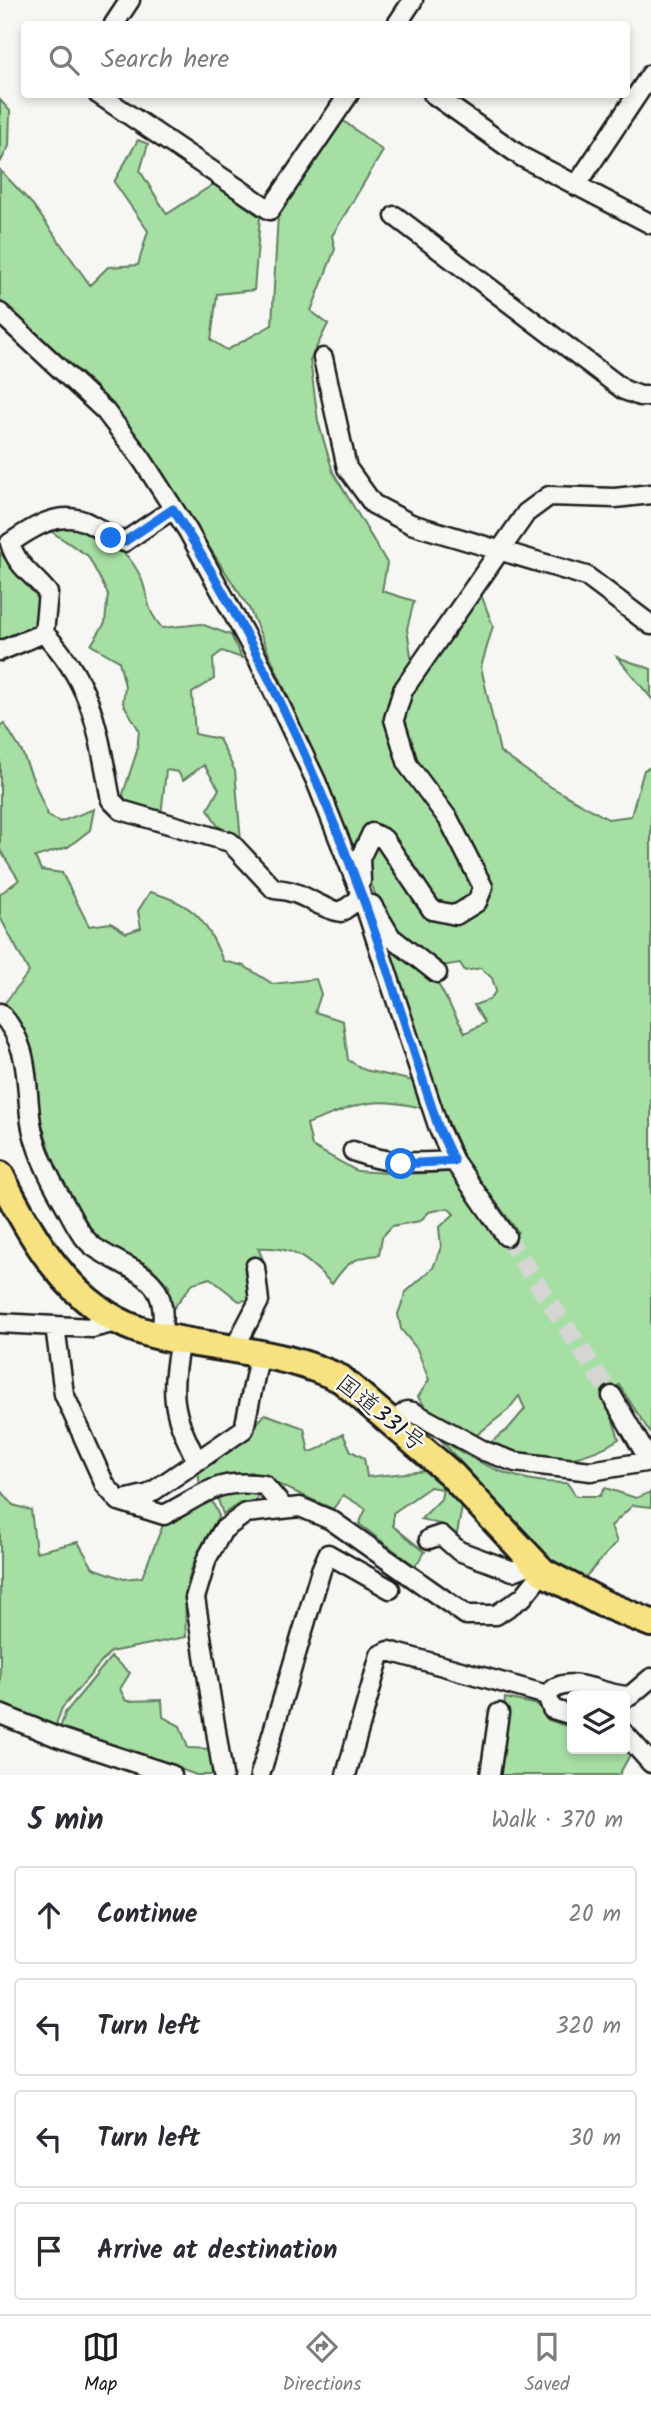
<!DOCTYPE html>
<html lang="en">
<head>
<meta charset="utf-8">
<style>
	:root { --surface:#fff; --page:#f7f7f7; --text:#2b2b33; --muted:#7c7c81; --line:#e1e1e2; --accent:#1c1c1c }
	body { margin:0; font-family:Kalam,"Klee One",sans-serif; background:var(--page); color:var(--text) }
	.controls { position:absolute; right:21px; bottom:21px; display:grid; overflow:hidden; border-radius:7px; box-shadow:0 4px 10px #0003 }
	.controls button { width:63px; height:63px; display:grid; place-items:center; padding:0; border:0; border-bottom:2px solid var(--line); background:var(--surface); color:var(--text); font:35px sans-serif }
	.stop { position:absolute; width:21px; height:21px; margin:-16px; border:5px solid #1a73e8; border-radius:50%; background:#fff }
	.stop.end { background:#1a73e8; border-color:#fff; box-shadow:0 2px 7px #0008 }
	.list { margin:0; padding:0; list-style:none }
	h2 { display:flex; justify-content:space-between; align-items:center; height:91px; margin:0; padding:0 28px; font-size:30px }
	h2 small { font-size:23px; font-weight:400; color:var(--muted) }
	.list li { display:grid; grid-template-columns:46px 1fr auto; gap:21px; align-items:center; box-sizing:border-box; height:98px; margin:0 14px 14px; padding:0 14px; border:2px solid var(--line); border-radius:7px }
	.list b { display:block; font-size:26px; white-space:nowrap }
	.list em { font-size:23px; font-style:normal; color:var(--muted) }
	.icon { flex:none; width:38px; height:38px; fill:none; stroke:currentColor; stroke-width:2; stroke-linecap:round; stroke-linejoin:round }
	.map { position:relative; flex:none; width:651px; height:1775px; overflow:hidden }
	.search { position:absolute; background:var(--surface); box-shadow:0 4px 10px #0003; left:21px; right:21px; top:21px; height:77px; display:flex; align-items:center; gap:18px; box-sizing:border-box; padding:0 24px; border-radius:7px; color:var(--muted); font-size:26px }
	.sheet { height:539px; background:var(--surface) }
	nav { display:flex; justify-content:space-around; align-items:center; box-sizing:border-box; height:98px; border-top:2px solid var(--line); background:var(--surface); font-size:19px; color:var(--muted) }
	nav a { display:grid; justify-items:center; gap:4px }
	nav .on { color:var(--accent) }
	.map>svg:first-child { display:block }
	.green { fill:#a6dfa4; stroke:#617e60; stroke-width:2 }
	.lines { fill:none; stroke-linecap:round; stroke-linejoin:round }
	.minor-tunnel { stroke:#d5d5d2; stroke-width:18; stroke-dasharray:18 9; stroke-linecap:butt }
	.minor-casing { stroke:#1c1c1c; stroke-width:23 }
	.highway-casing { stroke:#1c1c1c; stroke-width:32 }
	.minor { stroke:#f6f6f2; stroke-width:18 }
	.highway { stroke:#f6e281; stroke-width:26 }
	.route { stroke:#1a73e8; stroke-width:9 }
	.labels { text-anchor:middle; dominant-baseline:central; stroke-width:5; stroke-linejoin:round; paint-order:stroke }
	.street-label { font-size:24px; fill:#1c1c1c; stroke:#f6f6f2 }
</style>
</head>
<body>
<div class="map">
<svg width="651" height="1775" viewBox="0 0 651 1775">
	<rect width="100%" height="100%" fill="#f6f6f2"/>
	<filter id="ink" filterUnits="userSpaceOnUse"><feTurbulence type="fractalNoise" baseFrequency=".0143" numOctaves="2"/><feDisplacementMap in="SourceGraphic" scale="14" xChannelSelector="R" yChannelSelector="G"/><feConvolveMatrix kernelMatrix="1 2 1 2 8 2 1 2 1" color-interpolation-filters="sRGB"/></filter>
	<g filter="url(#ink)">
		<!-- green -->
		<path class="green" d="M0,100L10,111L9,146L0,163Z
			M341,119L383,151L332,236L335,249L311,311L328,324L310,360L318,421L333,472L387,563L382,591L414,601L407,629L412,663C379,712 382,741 416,790C424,802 435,812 443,823C456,842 465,865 476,885L470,901L453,907L432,904L368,826L354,847L249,608L145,449L95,386L0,300V170L33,205L90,285L108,267L138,265L148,231L114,182L138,140L148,144L140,171L167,214L214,184L260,217L254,290L217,294L211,340L227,350L272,325L278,213Z
			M63,522C97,528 131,549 143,583C150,605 146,608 162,628L201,624L231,635L242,658L222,651L213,658L214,679L192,693L195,734L219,739L235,771L241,842L217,825L208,809L219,789L204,765L183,780L178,772L166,770L161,816L126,804L123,794L137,751L139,730L123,703L125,686L119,661L91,645L105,623L108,594L88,556L49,530Z
			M0,553L39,595L37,625L4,641L0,638Z
			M479,589L493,626L481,667L500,752L544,783L608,819L631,816L644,770L651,767V1434L619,1385L605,1396L619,1439C590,1458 548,1467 514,1457C506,1454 497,1447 490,1443L508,1429L525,1409L519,1396L508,1410L473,1438L426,1408L418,1397L429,1380L417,1349L401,1329L398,1314L406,1292L433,1268L441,1247L439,1228L454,1214L448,1208L429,1212L420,1221L392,1226L382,1237L379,1255C354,1257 346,1263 332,1284C308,1259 294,1246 258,1248L264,1262L265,1298L239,1301L210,1278L193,1283L172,1310L169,1286L150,1266L99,1240L78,1213L55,1166L39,1114L36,1070L26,1035L4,1004L29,972L0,917V894L19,880L0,850V726L4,723L22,752L48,816L60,822L94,809L90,830L68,847L35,857L41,870L62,873L89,926L111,923L126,933L141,928L138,911L150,892C194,904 206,919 223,961L244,966L273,984L316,979L321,994L315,1012L343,1021L348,1060L365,1070L414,1081L422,1108C369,1095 357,1105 307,1124L312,1146L357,1171L402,1174L453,1172L501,1244L518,1232L464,1159L427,1071L387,942L421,972L437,982L465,1033L485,1023L474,1005L489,1000L496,991L492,978L481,968L465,971L460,963L441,966L397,933L377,899L366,870L373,842L380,844L426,914L456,921L490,890L413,760L400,719L408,691Z
			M617,657L651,669V698Z
			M265,1414L304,1428L309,1452C325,1449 329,1439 343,1434L351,1451L364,1458L367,1477L435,1470L463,1502L456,1539L446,1532L443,1525L421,1519L441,1499L443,1489L430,1487L393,1513V1526L425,1552L415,1566L359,1524L366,1509L343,1495L333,1509L251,1472L218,1479L200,1487L198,1470L244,1438Z
			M439,1438C479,1465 518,1484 567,1483L576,1496H600L605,1488L636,1498L651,1492V1507L633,1505L611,1526L617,1542L580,1583L560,1573L515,1531L506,1513Z
			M0,1489L13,1505L31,1510L36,1552L78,1542L93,1568L124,1579L142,1577L163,1525L211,1499L219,1516C189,1563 183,1581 186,1637L110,1652L62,1708L55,1727L11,1711L0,1703Z
			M231,1489L260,1492L255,1501L240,1503L223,1514L217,1497Z
			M111,1657L130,1673L120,1689L126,1701L162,1700L163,1717L180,1726L188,1748L211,1749L216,1775H196L149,1757L60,1729L65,1713Z
			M505,1698L538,1705L548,1720L572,1728V1749L625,1747L631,1753L619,1775H498Z"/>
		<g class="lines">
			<!-- minor-tunnel -->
			<path class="minor-tunnel" d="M506,1236L612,1396"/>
			<!-- minor casing -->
			<g class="minor-casing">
				<path id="minor" d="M114,24L130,0
					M397,24L413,0
					M98,94L270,210L349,94
					M433,94L522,157L651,224
					M576,186L651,74
					M395,216L624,390L640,396H651
					M0,313L105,411L141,458L188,531L258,659L316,781L362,897L439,1129L454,1161L506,1236
					M323,358L347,468L373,504L411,524L586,576L651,625
					M44,633L48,593C33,574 17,567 10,543C33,527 62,508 90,524C102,530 111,538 124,542L173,509
					M0,651L44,633C94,685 98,732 111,800L121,810L230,842L274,889C306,891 313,907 341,912L362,897
					M361,881L360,858L372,833L384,839L432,910L456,915L477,902L483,887L449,820L408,765L394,719L403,690L526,513L549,496L615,498L651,494
					M372,905L391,937L437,973
					M0,1013C31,1046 25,1082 31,1123C36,1152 49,1178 64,1203C72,1217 81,1238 94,1247C133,1274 172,1273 161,1336
					M353,1151C387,1165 418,1163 454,1161
					M0,1323L92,1328L120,1321
					M55,1326L64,1394L105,1485L119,1501L164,1515C205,1494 216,1478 264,1485L284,1508
					M180,1339C170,1396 171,1410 197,1461
					M234,1349L259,1301L255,1267
					M612,1396L649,1460
					M394,1421L407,1411L413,1412L484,1451L515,1462L591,1471L651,1461
					M119,1501L149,1494L244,1429L257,1367L264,1353
					M429,1539L441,1535L459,1551L513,1571L534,1563
					M0,1714L57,1737L172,1775
					M572,1715L552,1709L547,1695C568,1670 603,1697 630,1696L651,1678
					M625,1734L651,1763
					M223,1775L195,1598L207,1558L223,1530L246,1513L300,1507L331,1520L466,1615H496L523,1597L543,1572
					M260,1775L321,1570L328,1554L390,1589
					M346,1775L380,1655L389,1651L547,1695
					M490,1775L499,1713"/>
			</g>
			<!-- highway casing -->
			<g class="highway-casing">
				<path id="highway" d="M0,1175C31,1237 70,1306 139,1330C167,1340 199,1343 228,1348C267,1355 304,1361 341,1379L451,1474L543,1572L602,1603L651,1623"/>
			</g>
			<!-- minor -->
			<use href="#minor" class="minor"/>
			<!-- highway -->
			<use href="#highway" class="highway"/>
		</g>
	</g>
	<g class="lines" filter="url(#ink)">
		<!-- route -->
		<path class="route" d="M111,538L124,542L173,509C250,629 313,763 362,896C390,973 413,1052 439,1129L454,1161L401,1164"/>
	</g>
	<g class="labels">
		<!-- street labels -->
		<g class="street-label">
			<text transform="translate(380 1414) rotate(39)">国道331号</text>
		</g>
	</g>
</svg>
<div class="controls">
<button><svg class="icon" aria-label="layers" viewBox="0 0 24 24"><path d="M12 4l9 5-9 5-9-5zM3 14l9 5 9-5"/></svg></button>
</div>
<div class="stop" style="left:401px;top:1164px"></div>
<div class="stop end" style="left:111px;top:538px"></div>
<div class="search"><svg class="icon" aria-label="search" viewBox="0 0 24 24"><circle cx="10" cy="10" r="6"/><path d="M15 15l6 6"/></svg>Search here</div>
</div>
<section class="sheet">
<h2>5 min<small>Walk · 370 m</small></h2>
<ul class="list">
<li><svg class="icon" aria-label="ahead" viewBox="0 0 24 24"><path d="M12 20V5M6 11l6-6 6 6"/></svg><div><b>Continue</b></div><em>20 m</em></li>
<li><svg class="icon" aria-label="left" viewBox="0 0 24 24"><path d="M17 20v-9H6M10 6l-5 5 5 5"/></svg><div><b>Turn left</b></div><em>320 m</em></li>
<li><svg class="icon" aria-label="left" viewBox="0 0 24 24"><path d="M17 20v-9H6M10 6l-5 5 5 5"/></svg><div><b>Turn left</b></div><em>30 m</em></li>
<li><svg class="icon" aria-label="arrive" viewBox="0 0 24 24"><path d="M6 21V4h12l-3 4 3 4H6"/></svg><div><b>Arrive at destination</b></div></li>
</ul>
</section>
<nav>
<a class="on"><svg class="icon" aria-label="map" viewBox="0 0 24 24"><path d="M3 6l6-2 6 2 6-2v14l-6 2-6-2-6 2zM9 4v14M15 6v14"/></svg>Map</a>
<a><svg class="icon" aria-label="directions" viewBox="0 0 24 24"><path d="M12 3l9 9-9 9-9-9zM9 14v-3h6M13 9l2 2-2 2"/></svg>Directions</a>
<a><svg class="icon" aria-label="saved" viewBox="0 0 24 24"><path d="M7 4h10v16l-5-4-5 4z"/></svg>Saved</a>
</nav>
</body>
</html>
